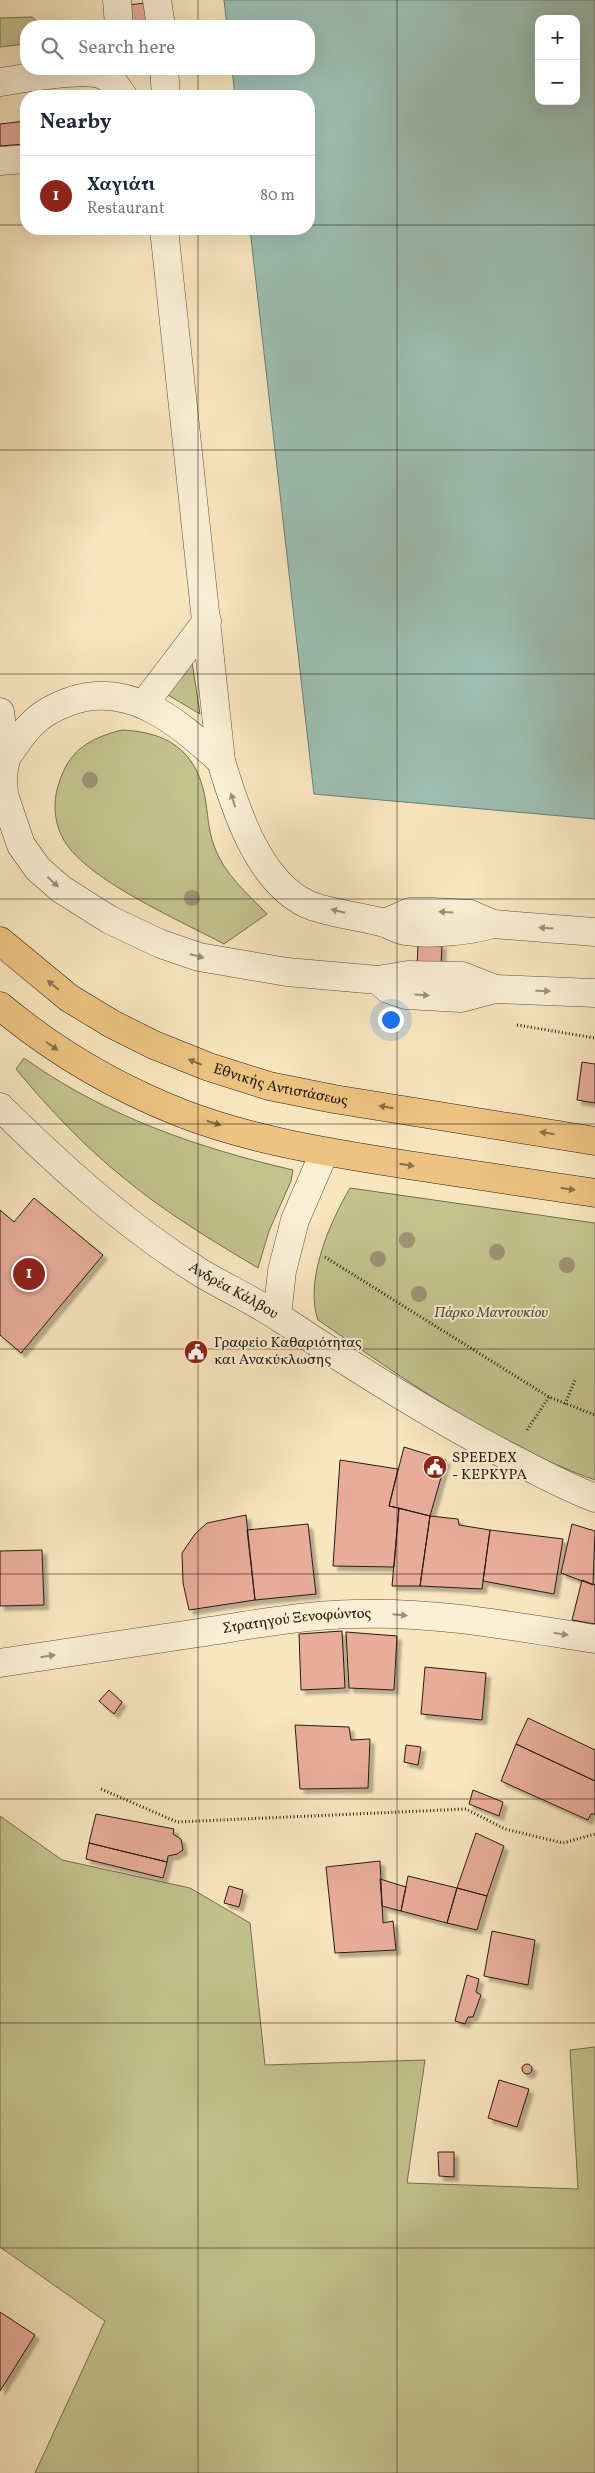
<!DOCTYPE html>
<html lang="en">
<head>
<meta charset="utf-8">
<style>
	:root { --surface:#fff; --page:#f2f2f3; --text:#1f2937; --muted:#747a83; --line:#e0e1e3; --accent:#8f2418 }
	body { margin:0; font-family:Vollkorn,serif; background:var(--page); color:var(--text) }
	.controls { position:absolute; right:15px; top:15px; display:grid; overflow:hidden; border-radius:10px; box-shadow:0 5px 20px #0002 }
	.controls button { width:45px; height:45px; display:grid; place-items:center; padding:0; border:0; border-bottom:1px solid var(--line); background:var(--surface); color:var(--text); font:25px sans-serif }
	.you { position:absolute; left:390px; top:1019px; width:18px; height:18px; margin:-12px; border:4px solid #fff; border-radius:50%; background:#1a73e8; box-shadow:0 0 0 8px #1a73e833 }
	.badge { display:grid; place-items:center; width:32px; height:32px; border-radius:50%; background:var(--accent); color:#fff; font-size:16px; font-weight:700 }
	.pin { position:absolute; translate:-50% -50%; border:2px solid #fff; box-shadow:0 1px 5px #0006 }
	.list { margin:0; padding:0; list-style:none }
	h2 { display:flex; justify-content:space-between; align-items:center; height:65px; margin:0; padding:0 20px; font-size:21px }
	h2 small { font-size:16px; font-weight:400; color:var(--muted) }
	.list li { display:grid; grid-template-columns:32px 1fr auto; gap:15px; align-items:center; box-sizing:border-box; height:80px; padding:0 20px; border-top:1px solid var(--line) }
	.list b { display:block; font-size:19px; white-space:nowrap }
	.list p { margin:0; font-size:16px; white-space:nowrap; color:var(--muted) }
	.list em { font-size:16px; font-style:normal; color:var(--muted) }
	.icon { flex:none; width:28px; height:28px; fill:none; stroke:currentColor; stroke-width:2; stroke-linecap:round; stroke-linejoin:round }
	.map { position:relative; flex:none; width:595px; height:2473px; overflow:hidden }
	.search { position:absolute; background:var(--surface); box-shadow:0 5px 20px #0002; left:20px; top:20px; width:295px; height:55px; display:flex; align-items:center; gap:12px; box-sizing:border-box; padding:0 18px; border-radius:20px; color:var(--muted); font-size:19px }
	.panel { position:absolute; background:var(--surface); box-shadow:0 5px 20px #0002; left:20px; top:90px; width:295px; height:145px; border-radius:20px }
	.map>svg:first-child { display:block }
	.green { fill:#c3c38e; stroke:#756f50 }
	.water { fill:#9dbfb3; stroke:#6e7d73; fill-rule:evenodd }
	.building { fill:#e8ac9a; stroke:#271b12; filter:url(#shadow) }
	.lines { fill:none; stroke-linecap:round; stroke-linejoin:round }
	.minor-casing { stroke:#5b4e3d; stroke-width:29 }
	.major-casing { stroke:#271b12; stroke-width:29 }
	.path { stroke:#271b12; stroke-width:3; stroke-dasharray:1 2.5; stroke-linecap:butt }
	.minor { stroke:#faefd5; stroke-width:28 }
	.major { stroke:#ecc380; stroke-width:28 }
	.tree { fill:#9f9274 }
	.oneway { fill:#9b907d }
	.oneway2 { fill:#8a6f49 }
	.grid { fill:none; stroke:#271b12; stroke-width:1; stroke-opacity:0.55 }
	.labels { text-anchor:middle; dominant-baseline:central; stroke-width:4; stroke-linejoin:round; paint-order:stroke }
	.street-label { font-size:15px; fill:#271b12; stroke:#faefd5 }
	.park-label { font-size:15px; font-style:italic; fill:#564d37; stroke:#faefd5 }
	.poi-label { font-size:15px; fill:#271b12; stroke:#faefd5; text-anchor:start }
</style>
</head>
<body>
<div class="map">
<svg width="595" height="2473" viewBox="0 0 595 2473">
	<defs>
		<filter id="shadow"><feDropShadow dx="4.5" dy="4.5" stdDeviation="1" flood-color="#0004"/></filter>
	</defs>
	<rect width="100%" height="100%" fill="#f8e6bf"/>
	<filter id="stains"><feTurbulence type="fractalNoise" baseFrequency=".004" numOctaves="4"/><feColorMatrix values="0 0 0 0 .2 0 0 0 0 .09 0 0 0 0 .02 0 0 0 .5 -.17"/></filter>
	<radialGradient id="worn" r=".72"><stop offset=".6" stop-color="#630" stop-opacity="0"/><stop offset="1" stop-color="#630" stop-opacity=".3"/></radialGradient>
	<!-- green -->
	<path class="green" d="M32,17L43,26H26V44L0,47V18Z
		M192,662L200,714L168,695Z
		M122,730C167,732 196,750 205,797C208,814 208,829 214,846C224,874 247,893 267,914L224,944C181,921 94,883 67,845C54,827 52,803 59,783C69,750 90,738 122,730Z
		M24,1058C105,1116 198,1148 293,1170L291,1181L269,1231L258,1268C213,1241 166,1213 125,1179C85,1147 49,1109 16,1069Z
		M350,1188L595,1223V1480C494,1444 406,1380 318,1320C304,1281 330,1222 350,1188Z
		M0,1816L62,1860L190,1888L250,1923L265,2065L425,2060L407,2183L578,2189L570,2050L595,2047V2473H35L105,2321L0,2247Z"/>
	<!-- water -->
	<path class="water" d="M224,0H595V819L314,794L250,229H309V96H235L232,69H309V26H227ZM539,19H576V101H539Z"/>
	<!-- building -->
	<path class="building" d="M147,3L149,25L127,26L125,5Z
		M26,121V144L0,146V124Z
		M418,944H442L441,967H417Z
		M582,1062L595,1064V1103L577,1100Z
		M34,1198L103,1255L21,1353L0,1335V1210L14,1222Z
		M404,1447L446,1460L430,1516L389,1506Z
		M340,1460L398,1469L389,1506L399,1508L394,1567L333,1566Z
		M399,1508L430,1516L420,1586H392Z
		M246,1515L255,1600L189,1610L183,1583L182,1553L195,1534L207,1523Z
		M430,1516L458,1519L459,1525L490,1530L482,1589L420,1586Z
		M308,1524L316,1594L255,1600L247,1530Z
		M572,1524L595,1531L593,1585L561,1573Z
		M490,1530L563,1539L554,1594L483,1581Z
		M42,1550L44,1605L0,1606V1551Z
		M582,1580L595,1585V1624L572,1620Z
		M342,1631L345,1688L301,1690L299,1634Z
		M346,1632L397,1636L394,1690L349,1688Z
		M425,1667L486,1673L482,1720L421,1714Z
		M109,1690L122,1702L114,1714L99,1701Z
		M528,1718L595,1750V1781L516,1744Z
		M295,1725L349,1727L351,1740L370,1739L368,1788L300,1789Z
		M516,1744L595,1781V1814H591L588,1820L501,1781Z
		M406,1745L421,1747L418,1765L404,1762Z
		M473,1790L503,1802L499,1816L469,1804Z
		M96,1814L174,1829L173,1834L181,1839L183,1850L177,1854L168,1856L167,1862L89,1843Z
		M476,1833L504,1846L487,1896L457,1888Z
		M89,1843L167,1862L163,1878L86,1859Z
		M380,1861L383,1923L393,1921L396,1950L335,1953L326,1867Z
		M408,1876L457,1888L447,1923L401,1911Z
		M380,1879L406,1887L401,1911L382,1906Z
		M229,1886L243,1890L239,1907L224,1903Z
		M457,1888L487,1896L477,1930L447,1923Z
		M492,1931L535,1940L528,1985L484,1976Z
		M467,1975L479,1979L476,1992L481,1995L473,2017H468L465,2024L455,2021Z
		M522 2069a5 5 0 1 1 10 0a5 5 0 1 1-10 0Z
		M499,2080L529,2089L517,2127L488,2118Z
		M438,2152H454V2177L439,2176Z
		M0,2312L35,2335L0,2391Z"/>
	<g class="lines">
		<!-- minor casing -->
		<g class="minor-casing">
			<g id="minor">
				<path d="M117,0L119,26"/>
				<path d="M157,0L161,26"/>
				<path d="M164,69L166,96"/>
				<path d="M0,82C23,79 85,66 105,76C113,80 118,89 123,96"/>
				<path d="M0,161L26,159"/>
				<path d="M164,229L221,761C235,808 258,881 307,904C323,912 362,917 381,922C390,924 397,930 406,931C430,935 470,931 493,924"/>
				<path d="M144,704L207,621"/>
				<path d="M0,712L6,758L3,775L4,795L21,845L38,869L61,889L110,920L161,944L199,957L287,972L378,980L408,975L462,976L495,989"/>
				<path d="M6,758C14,747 22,733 32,724C42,713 55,707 68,702C130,679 178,723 221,761"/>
				<path d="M385,923L410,912H433L470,914L493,924L595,932"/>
				<path d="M378,980L388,989L406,995L461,998L495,989L595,993"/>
				<path id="s1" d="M0,1107C62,1168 126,1226 201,1273C228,1289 257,1302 283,1320C354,1367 425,1412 500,1452C531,1468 561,1485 595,1498"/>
				<path d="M277,1316L282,1271L295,1220L324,1153"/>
				<path id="s2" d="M0,1663C66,1653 132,1643 198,1633C250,1625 302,1615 355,1614C435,1611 516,1627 595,1639"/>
			</g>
		</g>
		<!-- major casing -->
		<g class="major-casing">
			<g id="major">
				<path id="s3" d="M0,941L69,998L112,1024L154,1045L209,1067L269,1086L334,1099L595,1141"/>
				<path d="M0,1006C54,1051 115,1087 181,1113C253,1141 332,1153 408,1165C471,1174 533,1184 595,1193"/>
			</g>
		</g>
		<!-- path -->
		<path class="path" d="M517,1025L595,1038
			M325,1257L549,1397L595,1415
			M565,1404L575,1380
			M527,1430L549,1397
			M101,1789L177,1822L466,1809L505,1829L563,1843L595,1834"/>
		<!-- minor -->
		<use href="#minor" class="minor"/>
		<!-- major -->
		<use href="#major" class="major"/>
	</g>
	<!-- trees -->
	<g class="tree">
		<circle cx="90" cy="780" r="8"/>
		<circle cx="192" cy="898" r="8"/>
		<circle cx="407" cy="1240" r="8"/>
		<circle cx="497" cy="1252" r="8"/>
		<circle cx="378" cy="1259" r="8"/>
		<circle cx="567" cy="1265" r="8"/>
		<circle cx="419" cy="1294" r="8"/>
	</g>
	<!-- one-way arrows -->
	<defs><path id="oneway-solid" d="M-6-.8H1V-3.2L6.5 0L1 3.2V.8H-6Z" transform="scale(1.25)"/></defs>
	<g class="oneway">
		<use href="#oneway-solid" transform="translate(233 800) rotate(-107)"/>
		<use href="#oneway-solid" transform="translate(53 882) rotate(43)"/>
		<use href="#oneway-solid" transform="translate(338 911) rotate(-166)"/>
		<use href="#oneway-solid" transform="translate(446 912) rotate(-177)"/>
		<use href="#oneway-solid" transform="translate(546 928) rotate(-176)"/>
		<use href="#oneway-solid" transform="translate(197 956) rotate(16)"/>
		<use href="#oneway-solid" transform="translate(543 991) rotate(2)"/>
		<use href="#oneway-solid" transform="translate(422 995) rotate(3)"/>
		<use href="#oneway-solid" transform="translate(400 1615) rotate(5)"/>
		<use href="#oneway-solid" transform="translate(561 1634) rotate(9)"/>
		<use href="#oneway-solid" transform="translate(48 1656) rotate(-9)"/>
	</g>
	<g class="oneway2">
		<use href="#oneway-solid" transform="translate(53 985) rotate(-140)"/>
		<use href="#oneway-solid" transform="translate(52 1046) rotate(35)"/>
		<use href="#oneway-solid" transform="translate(195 1062) rotate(-158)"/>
		<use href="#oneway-solid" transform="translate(386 1107) rotate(-171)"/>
		<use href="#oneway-solid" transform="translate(214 1123) rotate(17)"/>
		<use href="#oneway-solid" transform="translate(547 1133) rotate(-171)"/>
		<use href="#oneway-solid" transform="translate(407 1165) rotate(9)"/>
		<use href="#oneway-solid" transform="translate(568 1189) rotate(9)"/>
	</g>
	<!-- grid -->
	<path class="grid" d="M198,0V26M397,0V2473M198,69V96M0,225H26M309,225H595M198,229V2473M0,450H595M0,674H595M0,899H595M0,1124H595M0,1349H595M0,1574H595M0,1799H595M0,2023H595M0,2248H595"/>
	<!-- icons -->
	<defs>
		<g id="civic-disc" transform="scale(1.25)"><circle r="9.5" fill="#8f2418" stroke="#faefd5"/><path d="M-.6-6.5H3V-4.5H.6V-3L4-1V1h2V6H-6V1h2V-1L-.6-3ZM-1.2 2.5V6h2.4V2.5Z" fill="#fff"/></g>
	</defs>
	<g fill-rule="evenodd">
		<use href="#civic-disc" x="196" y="1352"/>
		<use href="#civic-disc" x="435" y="1467"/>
	</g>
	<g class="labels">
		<!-- street labels -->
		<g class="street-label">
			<text stroke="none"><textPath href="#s3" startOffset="320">Εθνικής Αντιστάσεως</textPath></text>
			<text stroke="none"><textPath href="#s1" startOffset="298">Ανδρέα Κάλβου</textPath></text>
			<text stroke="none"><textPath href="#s2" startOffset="300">Στρατηγού Ξενοφώντος</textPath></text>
		</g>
		<!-- park labels -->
		<g class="park-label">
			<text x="491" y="1313">Πάρκο Μαντουκίου</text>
		</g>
		<!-- poi labels -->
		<g class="poi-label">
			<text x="214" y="1343">Γραφείο Καθαριότητας<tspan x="214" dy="17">και Ανακύκλωσης</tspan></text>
			<text x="452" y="1458">SPEEDEX<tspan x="452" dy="17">- ΚΕΡΚΥΡΑ</tspan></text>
		</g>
	</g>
	<rect width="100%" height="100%" filter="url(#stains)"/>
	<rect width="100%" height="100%" fill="url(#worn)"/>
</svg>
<div class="controls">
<button>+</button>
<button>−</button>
</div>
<div class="you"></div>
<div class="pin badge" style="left:29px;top:1274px">1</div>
<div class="search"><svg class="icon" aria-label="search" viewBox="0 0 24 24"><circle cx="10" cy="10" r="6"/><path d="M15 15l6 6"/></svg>Search here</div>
<section class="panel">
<h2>Nearby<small></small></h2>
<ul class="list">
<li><span class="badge">1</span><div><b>Χαγιάτι</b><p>Restaurant</p></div><em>80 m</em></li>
</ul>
</section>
</div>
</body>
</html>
